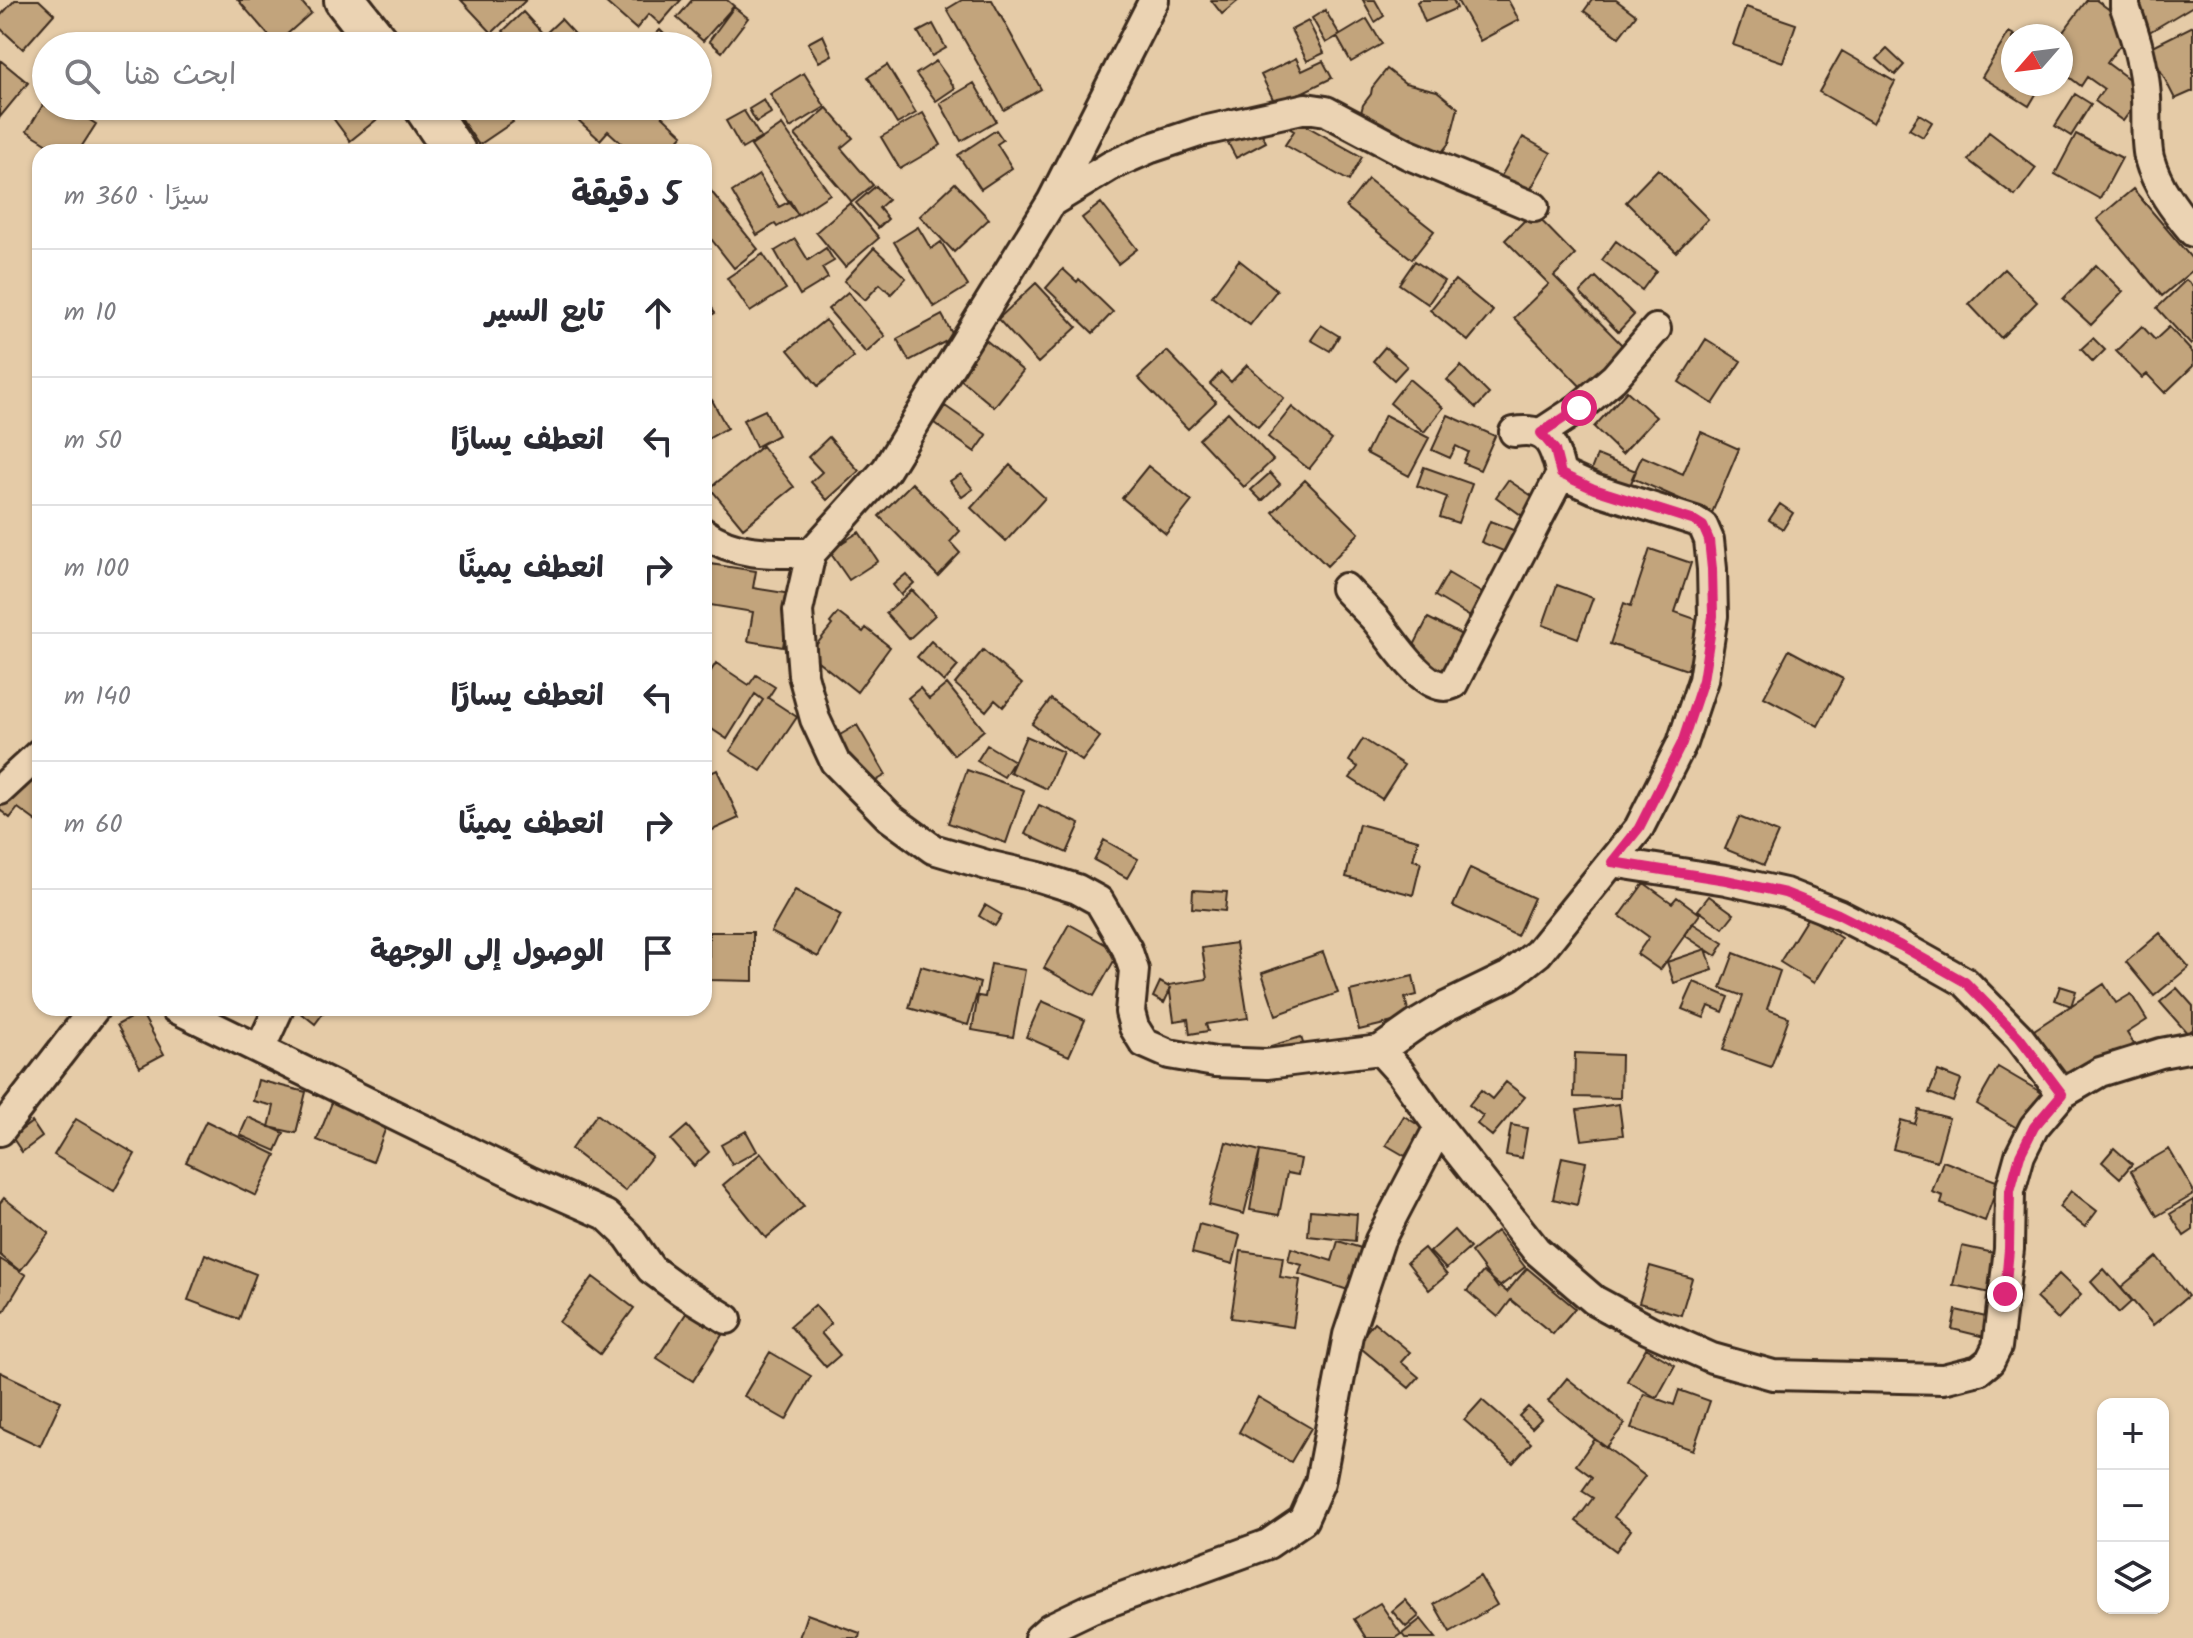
<!DOCTYPE html>
<html lang="ar">
<head>
<meta charset="utf-8">
<style>
	:root { --surface:#fff; --page:#f7f7f7; --text:#2b2b33; --muted:#7c7c81; --line:#e1e1e2 }
	body { margin:0; font-family:Kalam,"Playpen Sans Arabic",sans-serif; background:var(--page); color:var(--text); direction:rtl }
	.controls { position:absolute; right:24px; bottom:24px; display:grid; overflow:hidden; border-radius:16px; box-shadow:0 2px 6px #0004 }
	.controls button { width:72px; height:72px; display:grid; place-items:center; padding:0; border:0; border-bottom:2px solid var(--line); background:var(--surface); color:var(--text); font:40px sans-serif }
	.compass { position:absolute; left:2001px; top:24px; width:72px; height:72px; border-radius:50%; background:var(--surface); box-shadow:0 2px 6px #0004; rotate:242deg }
	.stop { position:absolute; width:24px; height:24px; margin:-18px; border:6px solid #db2777; border-radius:50%; background:#fff }
	.stop.end { background:#db2777; border-color:#fff; box-shadow:0 2px 8px #0008 }
	.list { margin:0; padding:0; list-style:none }
	h2 { display:flex; justify-content:space-between; align-items:center; height:104px; margin:0; padding:0 32px; font-size:34px }
	h2 small { font-size:26px; font-weight:400; color:var(--muted) }
	.list li { display:grid; grid-template-columns:52px 1fr auto; gap:24px; align-items:center; box-sizing:border-box; height:128px; padding:0 32px; border-top:2px solid var(--line) }
	.list b { display:block; font-size:30px; white-space:nowrap }
	.list em { font-size:26px; font-style:normal; color:var(--muted) }
	.icon { flex:none; width:44px; height:44px; fill:none; stroke:currentColor; stroke-width:2; stroke-linecap:round; stroke-linejoin:round }
	.map { position:relative; flex:none; width:2193px; height:1638px; overflow:hidden; direction:ltr }
	.search { position:absolute; background:var(--surface); box-shadow:0 2px 6px #0004; left:32px; top:32px; width:680px; height:88px; display:flex; align-items:center; gap:20px; box-sizing:border-box; padding:0 28px; border-radius:44px; color:var(--muted); font-size:30px }
	.panel { position:absolute; background:var(--surface); box-shadow:0 2px 6px #0004; left:32px; top:144px; width:680px; height:872px; border-radius:24px; direction:rtl }
	.map>svg:first-child { display:block }
	.building { fill:#c2a47c; stroke:#3b2a1e; stroke-width:2 }
	.lines { fill:none; stroke-linecap:round; stroke-linejoin:round }
	.street-casing { stroke:#3b2a1e; stroke-width:34 }
	.secondary-casing { stroke:#3b2a1e; stroke-width:46 }
	.street { stroke:#ebd3b3; stroke-width:28 }
	.secondary { stroke:#ebd3b3; stroke-width:40 }
	.route { stroke:#db2777; stroke-width:10 }
</style>
</head>
<body>
<div class="map">
<svg width="2193" height="1638" viewBox="0 0 2193 1638">
	<rect width="100%" height="100%" fill="#e5cba7"/>
	<filter id="ink" filterUnits="userSpaceOnUse"><feTurbulence type="fractalNoise" baseFrequency=".0125" numOctaves="2"/><feDisplacementMap in="SourceGraphic" scale="16" xChannelSelector="R" yChannelSelector="G"/><feConvolveMatrix kernelMatrix="1 2 1 2 8 2 1 2 1" color-interpolation-filters="sRGB"/></filter>
	<g filter="url(#ink)">
		<!-- building -->
		<path class="building" d="M15,0H39L54,14L23,49L0,28V16Z
			M238,0H300L311,13L276,44Z
			M461,0H526L492,33Z
			M603,0H681L660,24L649,14L636,29Z
			M692,0H727L734,6L703,41L677,18Z
			M962,0H992L1041,89L1004,110L947,9Z
			M1211,0H1239L1222,14Z
			M1363,0H1375L1384,16L1375,22Z
			M1420,0H1453L1457,8L1425,22L1417,2Z
			M1457,0H1508L1519,20L1480,41Z
			M1592,0H1616L1636,15L1619,37L1584,11Z
			M2087,0H2096L2133,27L2107,63L2145,91L2123,121L2095,101L2104,89L2087,77L2081,86L2064,73L2069,66L2061,60L2060,36Z
			M2126,0H2193V6L2146,34Z
			M734,7L748,18L722,52L709,41Z
			M1746,7L1796,24L1783,62L1733,45Z
			M1325,10L1340,35L1326,43L1312,18Z
			M523,12L544,35L561,19L586,46H517L503,31Z
			M1367,19L1382,44L1351,62L1337,37Z
			M1308,21L1324,53L1307,61L1291,30Z
			M933,24L946,48L932,56L918,32Z
			M2193,26V91L2175,99L2149,48Z
			M660,30L676,46H644Z
			M2009,32L2016,36H2013V84H2042L2029,106L1982,77Z
			M823,35L832,55L819,62L808,43Z
			M1887,49L1904,65L1895,75L1877,59Z
			M1842,51L1895,82L1873,123L1819,92Z
			M1296,58L1302,71L1323,61L1332,78L1276,105L1261,75Z
			M0,60L28,83L0,117Z
			M936,61L955,88L936,101L916,74Z
			M887,65L916,113L897,124L868,77Z
			M1387,69L1405,83L1437,91L1458,108L1449,143L1442,152L1439,165L1357,128L1363,105L1371,94L1372,88Z
			M804,73L825,107L790,128L770,94Z
			M974,83L996,121L961,141L940,103Z
			M2075,94L2091,104L2071,136L2055,126Z
			M46,100V106H67L96,124L78,152H61L27,131Z
			M764,100L771,113L756,122L749,109Z
			M324,106H382L386,112L350,141Z
			M452,106H517L507,113L513,122L479,145Z
			M567,106H652L683,135L668,152H631L608,131L600,140L565,108Z
			M827,108L853,138L841,148L873,185L852,202L795,135Z
			M744,111L761,138L742,149L726,121Z
			M923,113L941,145L900,169L881,137Z
			M1919,114L1932,122L1923,137L1909,129Z
			M1292,118L1362,157L1349,181L1285,145L1294,131L1287,127Z
			M1256,122L1266,142L1236,158L1226,139Z
			M782,125L830,194L798,215L751,146Z
			M996,130L1003,140L997,144L1012,168L981,189L958,155Z
			M1989,132L2036,168L2015,196L1968,160Z
			M2076,134L2122,158L2100,199L2055,174Z
			M1523,137L1551,153L1528,194L1500,178Z
			M1658,169L1708,219L1676,252L1626,202Z
			M759,175L779,207L790,201L798,215L777,227L775,224L757,235L732,192Z
			M1368,179L1434,231L1412,259L1346,207Z
			M955,183L989,219L954,252L920,216Z
			M706,185L758,249L734,268L704,230V186Z
			M876,186L888,200L879,208L888,219L878,228L856,203Z
			M2133,189L2193,260V270L2162,296L2097,219Z
			M850,203L879,238L845,267L816,232Z
			M1101,203L1137,249L1118,264L1082,218Z
			M1533,212L1575,255L1554,276L1629,352L1587,393L1514,318L1549,284L1505,240Z
			M918,227L931,249L941,242L968,286L934,307L894,242Z
			M795,239L808,260L826,248L834,261L822,268L828,278L800,295L775,251Z
			M1616,241L1656,271L1642,290L1602,260Z
			M874,248L906,278L891,294L880,284L865,300L844,281Z
			M763,254L786,289L750,312L727,278Z
			M1239,260L1277,290L1250,325L1212,296Z
			M1415,261L1444,281L1428,304L1399,284Z
			M2096,265L2123,292L2091,325L2063,299Z
			M1063,269L1077,282L1079,279L1113,312L1093,333L1046,288Z
			M2004,269L2037,302L2001,338L1969,304Z
			M1596,277L1634,315L1618,332L1580,293Z
			M1455,280L1493,311L1468,341L1430,310Z
			M2186,280L2193,286V343L2191,345L2157,308Z
			M1036,283L1077,327L1038,363L998,319Z
			M848,292L885,336L866,353L828,309Z
			M704,294L715,313L704,320Z
			M942,315L954,337L909,361L897,339Z
			M825,320L854,357L818,386L788,350Z
			M1321,325L1339,336L1330,351L1311,340Z
			M2142,326L2155,340L2169,327L2193,353V366L2165,393L2147,374L2142,378L2116,351Z
			M981,336L1023,371L994,407L952,372Z
			M2093,338L2105,350L2093,362L2081,349Z
			M1706,339L1741,361L1713,404L1679,382Z
			M1385,347L1407,366L1394,380L1373,361Z
			M1167,351L1216,402L1188,429L1138,378Z
			M1247,365L1284,398L1258,427L1210,384L1221,372L1231,382Z
			M1461,366L1489,394L1476,408L1447,380Z
			M1409,379L1443,408L1424,432L1390,403Z
			M1627,391L1656,417L1622,454L1594,427Z
			M712,400L727,428L704,441V404Z
			M945,406L987,435L975,452L934,423Z
			M1292,407L1332,440L1309,469L1268,437Z
			M765,410L778,435L756,447L743,420Z
			M1228,412L1273,460L1244,487L1199,439Z
			M1385,415L1429,438L1409,476L1366,453Z
			M1448,415L1495,436L1480,470L1463,463L1468,452L1456,446L1450,458L1432,450Z
			M1701,432L1739,449L1712,513L1632,478L1642,456L1683,474Z
			M829,437L859,471L827,500L811,482L822,472L808,457Z
			M762,446L794,487L743,528L710,488Z
			M1597,455L1636,471L1627,493L1588,478Z
			M1010,465L1045,498L1006,541L971,508Z
			M1148,466L1192,501L1166,534L1122,498Z
			M1424,467L1472,484L1458,523L1440,517L1447,497L1417,486Z
			M1270,473L1280,484L1262,501L1251,490Z
			M961,474L973,489L962,497L950,481Z
			M1305,480L1359,533L1327,566L1273,512Z
			M1508,480L1541,502L1528,520L1496,497Z
			M912,483L960,531L950,542L960,553L938,576L879,516Z
			M1780,504L1793,513L1783,529L1769,520Z
			M1490,521L1521,533L1513,555L1481,542Z
			M859,532L878,561L849,580L829,551Z
			M1650,549L1691,563L1675,612L1704,622L1687,670L1610,644L1624,603L1631,606Z
			M704,563L756,571L753,588L791,594L783,647L748,641L753,612L704,604Z
			M1448,573L1492,599L1479,622L1435,596Z
			M906,574L914,583L901,595L893,585Z
			M1557,585L1593,598L1578,638L1543,625Z
			M912,590L935,615L909,639L886,613Z
			M838,613L863,632L866,628L890,647L857,692L809,654L832,625L830,623Z
			M1428,618L1466,637L1444,682L1405,663Z
			M931,641L958,666L944,682L917,657Z
			M983,650L1022,684L1003,707L995,700L986,711L955,684Z
			M1789,650L1843,679L1818,726L1764,697Z
			M716,663L749,685L756,675L775,687L768,698L797,717L761,771L730,751L763,700L755,694L727,739L704,724V682Z
			M947,684L984,730L954,755L908,698L920,688L929,699Z
			M1051,699L1100,737L1082,761L1032,724Z
			M857,725L886,775L862,789L833,739Z
			M1026,736L1063,752L1047,789L1010,772Z
			M1363,739L1404,765L1382,799L1350,778L1358,767L1349,761Z
			M987,745L1014,761L1004,777L977,761Z
			M717,770L739,818L704,834V776Z
			M967,770L1024,790L1006,843L948,823Z
			M38,771L40,772V824L18,808L10,818L0,810V806L17,782L25,788Z
			M1039,805L1080,824L1067,853L1025,834Z
			M1739,817L1778,833L1764,865L1725,849Z
			M1359,824L1418,840L1413,860L1421,862L1413,895L1346,877Z
			M1104,840L1138,859L1127,878L1094,860Z
			M1470,868L1534,898L1517,936L1453,906Z
			M1644,883L1672,903L1677,897L1700,914L1660,970L1637,954L1649,937L1620,916Z
			M795,890L841,915L818,957L771,932Z
			M1193,890L1227,892L1225,911L1192,908Z
			M1709,896L1734,914L1723,928L1698,910Z
			M985,905L1002,915L995,926L979,916Z
			M1808,917L1841,938L1814,983L1780,962Z
			M1692,923L1724,943L1716,956L1684,935Z
			M1069,924L1119,952L1094,996L1044,968Z
			M709,932H753V981L709,980Z
			M2160,933L2189,967L2154,996L2126,962Z
			M1236,943L1248,1018L1206,1024L1208,1031L1190,1034L1188,1019L1174,1021L1169,985L1207,979L1202,948Z
			M1706,949L1713,970L1674,983L1667,962Z
			M1323,952L1338,993L1276,1015L1262,973Z
			M1734,953L1780,971L1767,1009L1789,1017L1771,1067L1723,1050L1743,996L1721,988Z
			M991,964L1025,970L1013,1037L972,1030L978,996L985,997Z
			M921,966L980,983L968,1025L909,1008Z
			M1413,976L1417,995L1405,998L1410,1018L1359,1030L1350,991Z
			M1160,982L1171,988L1164,1003L1153,997Z
			M1694,982L1729,997L1723,1012L1709,1006L1704,1018L1682,1009Z
			M2104,984L2116,1003L2131,994L2147,1020L2127,1033L2139,1052L2122,1064L2113,1051L2067,1081L2034,1030Z
			M2060,986L2076,991L2071,1006L2055,1000Z
			M2177,988L2193,1006V1029L2188,1034L2160,1002Z
			M1042,1001L1085,1020L1069,1056L1026,1037Z
			M295,1008H327L315,1024Z
			M141,1012L164,1054L140,1067L117,1025Z
			M1301,1037L1306,1052L1275,1061L1271,1046Z
			M1575,1053L1621,1055L1620,1098L1574,1097Z
			M1998,1067L2044,1094L2022,1131L1977,1104Z
			M1938,1071L1961,1080L1953,1102L1929,1093Z
			M258,1080L306,1092L296,1133L269,1127L274,1106L253,1101Z
			M1506,1082L1525,1097L1492,1136L1477,1124L1483,1116L1469,1105L1481,1090L1492,1099Z
			M333,1100L388,1122L373,1162L317,1140Z
			M1619,1104L1623,1135L1582,1140L1577,1110Z
			M1919,1110L1949,1118L1937,1161L1893,1149L1901,1120L1915,1124Z
			M597,1114L652,1156L625,1191L571,1149Z
			M1404,1116L1423,1128L1405,1156L1386,1145Z
			M248,1117L284,1133L276,1151L240,1135Z
			M76,1119L135,1154L114,1191L54,1155Z
			M206,1121L276,1155L256,1196L186,1162Z
			M32,1122L42,1137L22,1152L12,1137Z
			M1511,1125L1527,1128L1522,1158L1506,1155Z
			M687,1126L709,1152L694,1166L671,1140Z
			M746,1131L757,1151L732,1165L721,1145Z
			M1226,1142L1260,1151L1244,1214L1209,1205Z
			M2114,1148L2132,1164L2120,1178L2102,1162Z
			M2169,1149L2193,1190V1195L2157,1216L2131,1171Z
			M1260,1151L1301,1159L1298,1175L1287,1173L1279,1215L1250,1210Z
			M761,1153L804,1206L766,1238L723,1185Z
			M1562,1157L1586,1162L1577,1205L1553,1199Z
			M1943,1161L1999,1182L1985,1221L1941,1204L1943,1196L1932,1192Z
			M2071,1191L2097,1211L2085,1227L2059,1207Z
			M4,1198L49,1233L20,1271L0,1255V1203Z
			M2193,1200V1230L2184,1236L2170,1214Z
			M1310,1210L1357,1214L1355,1241L1308,1236Z
			M1199,1224L1240,1235L1233,1264L1192,1253Z
			M1454,1230L1470,1248L1446,1269L1430,1252Z
			M1497,1231L1525,1267L1498,1288L1471,1252Z
			M1338,1241L1361,1248L1348,1290L1299,1274L1302,1265L1288,1261L1291,1248L1332,1261Z
			M1962,1246L2003,1255L1995,1294L1953,1285Z
			M1424,1248L1447,1275L1429,1290L1407,1262Z
			M1241,1251L1283,1257L1280,1277L1300,1280L1293,1327L1231,1318Z
			M205,1254L256,1274L239,1319L188,1300Z
			M2157,1257L2188,1296L2153,1325L2121,1287Z
			M0,1259L26,1275L4,1311L0,1308Z
			M1650,1266L1692,1278L1681,1315L1639,1303Z
			M1527,1268L1575,1308L1553,1334L1511,1300L1498,1317L1467,1291L1483,1272L1507,1292Z
			M2104,1269L2132,1301L2119,1313L2091,1282Z
			M2059,1274L2081,1295L2058,1319L2036,1298Z
			M593,1277L634,1308L600,1354L559,1322Z
			M815,1305L831,1324L821,1333L840,1355L826,1367L790,1326Z
			M1956,1310L1990,1318L1985,1337L1952,1329Z
			M687,1312L722,1335L693,1381L657,1358Z
			M1374,1322L1410,1352L1401,1362L1419,1377L1409,1388L1356,1344Z
			M1646,1348L1675,1365L1657,1398L1627,1381Z
			M770,1352L811,1376L786,1420L744,1396Z
			M0,1372L61,1401L40,1446L0,1427Z
			M1567,1378L1625,1424L1606,1448L1548,1401Z
			M1679,1390L1710,1401L1693,1450L1631,1428L1644,1394L1674,1405Z
			M1258,1397L1311,1428L1291,1462L1239,1432Z
			M1482,1400L1531,1443L1513,1463L1464,1420Z
			M1528,1407L1541,1419L1532,1428L1519,1416Z
			M1595,1439L1645,1476L1614,1517L1631,1530L1616,1551L1576,1521L1593,1498L1582,1491L1592,1477L1576,1465Z
			M1480,1576L1497,1605L1450,1632L1434,1604Z
			M1405,1600L1419,1616L1406,1627L1392,1611Z
			M1380,1603L1401,1634L1395,1638H1366L1354,1619Z
			M807,1614L860,1633L859,1638H799Z
			M1421,1619L1436,1638H1405L1402,1634Z"/>
		<g class="lines">
			<!-- street casing -->
			<g class="street-casing">
				<path id="street" d="M2125,0V7C2136,38 2144,64 2146,97C2147,117 2145,139 2149,158C2157,187 2175,210 2193,232
					M1053,201L1112,165L1151,148L1199,132L1306,108L1326,111L1407,154L1534,207
					M1541,433L1579,408L1614,378L1656,329
					M704,533C736,556 773,553 811,553L886,470L1052,201L1154,0
					M811,553L798,611L803,675L815,719L835,762L889,817L933,849L987,865L1039,877L1077,889L1099,901L1127,949L1134,970L1130,1012L1134,1027L1144,1043L1169,1054L1215,1062L1267,1064L1380,1050L1400,1072L1439,1127L1536,1250L1594,1300L1649,1330L1712,1358L1773,1375L1943,1379L1979,1370L1990,1361L1997,1347L2009,1249L2010,1191L2020,1155L2034,1127L2062,1094L2100,1072L2161,1053L2193,1047
					M1345,588C1355,599 1366,609 1376,620C1391,638 1426,697 1453,684L1561,474
					M0,790L40,753
					M1612,862L1726,880L1785,893L1838,914L1901,946L1965,982L2019,1037L2062,1094
					M175,1008L529,1181L606,1215L628,1236L651,1269L681,1291L727,1319
					M260,1049L279,1008
					M1380,1050L1417,1024L1447,1006L1509,976L1538,953L1639,828L1682,743L1703,680L1713,616L1712,569L1709,540L1703,526L1695,521L1594,489L1561,474C1554,445 1548,426 1514,432
					M0,1131L95,1008
					M1039,1638L1050,1628L1092,1608L1268,1544L1303,1520L1320,1482L1348,1335L1380,1240L1439,1127"/>
			</g>
			<!-- secondary casing -->
			<g class="secondary-casing">
				<path id="secondary" d="M345,0L381,46
					M424,106L455,152"/>
			</g>
			<!-- street -->
			<use href="#street" class="street"/>
			<!-- secondary -->
			<use href="#secondary" class="secondary"/>
		</g>
	</g>
	<g class="lines" filter="url(#ink)">
		<!-- route -->
		<path class="route" d="M1579,408L1541,433L1555,450L1561,474L1594,489L1695,521L1703,526L1709,540L1712,569L1713,616L1703,680L1682,743L1639,828L1612,862L1726,880L1785,893L1838,914L1901,946L1965,982L2019,1037L2062,1094L2034,1127L2020,1155L2010,1191L2009,1249L2005,1294"/>
	</g>
</svg>
<div class="controls">
<button>+</button>
<button>−</button>
<button><svg class="icon" aria-label="layers" viewBox="0 0 24 24"><path d="M12 4l9 5-9 5-9-5zM3 14l9 5 9-5"/></svg></button>
</div>
<svg class="compass" viewBox="-18 -18 36 36"><path d="M0-13l5 13h-10z" fill="#e53935"/><path d="M0 13l5-13h-10z" fill="#7c7c81"/></svg>
<div class="stop" style="left:1579px;top:408px"></div>
<div class="stop end" style="left:2005px;top:1294px"></div>
<div class="search"><svg class="icon" aria-label="search" viewBox="0 0 24 24"><circle cx="10" cy="10" r="6"/><path d="M15 15l6 6"/></svg>ابحث هنا</div>
<section class="panel">
<h2>5 دقيقة<small>سيرًا · 360 m</small></h2>
<ul class="list">
<li><svg class="icon" aria-label="ahead" viewBox="0 0 24 24"><path d="M12 20V5M6 11l6-6 6 6"/></svg><div><b>تابع السير</b></div><em>10 m</em></li>
<li><svg class="icon" aria-label="left" viewBox="0 0 24 24"><path d="M17 20v-9H6M10 6l-5 5 5 5"/></svg><div><b>انعطف يسارًا</b></div><em>50 m</em></li>
<li><svg class="icon" aria-label="right" viewBox="0 0 24 24"><path d="M7 20v-9h11M14 6l5 5-5 5"/></svg><div><b>انعطف يمينًا</b></div><em>100 m</em></li>
<li><svg class="icon" aria-label="left" viewBox="0 0 24 24"><path d="M17 20v-9H6M10 6l-5 5 5 5"/></svg><div><b>انعطف يسارًا</b></div><em>140 m</em></li>
<li><svg class="icon" aria-label="right" viewBox="0 0 24 24"><path d="M7 20v-9h11M14 6l5 5-5 5"/></svg><div><b>انعطف يمينًا</b></div><em>60 m</em></li>
<li><svg class="icon" aria-label="arrive" viewBox="0 0 24 24"><path d="M6 21V4h12l-3 4 3 4H6"/></svg><div><b>الوصول إلى الوجهة</b></div></li>
</ul>
</section>
</div>
</body>
</html>
